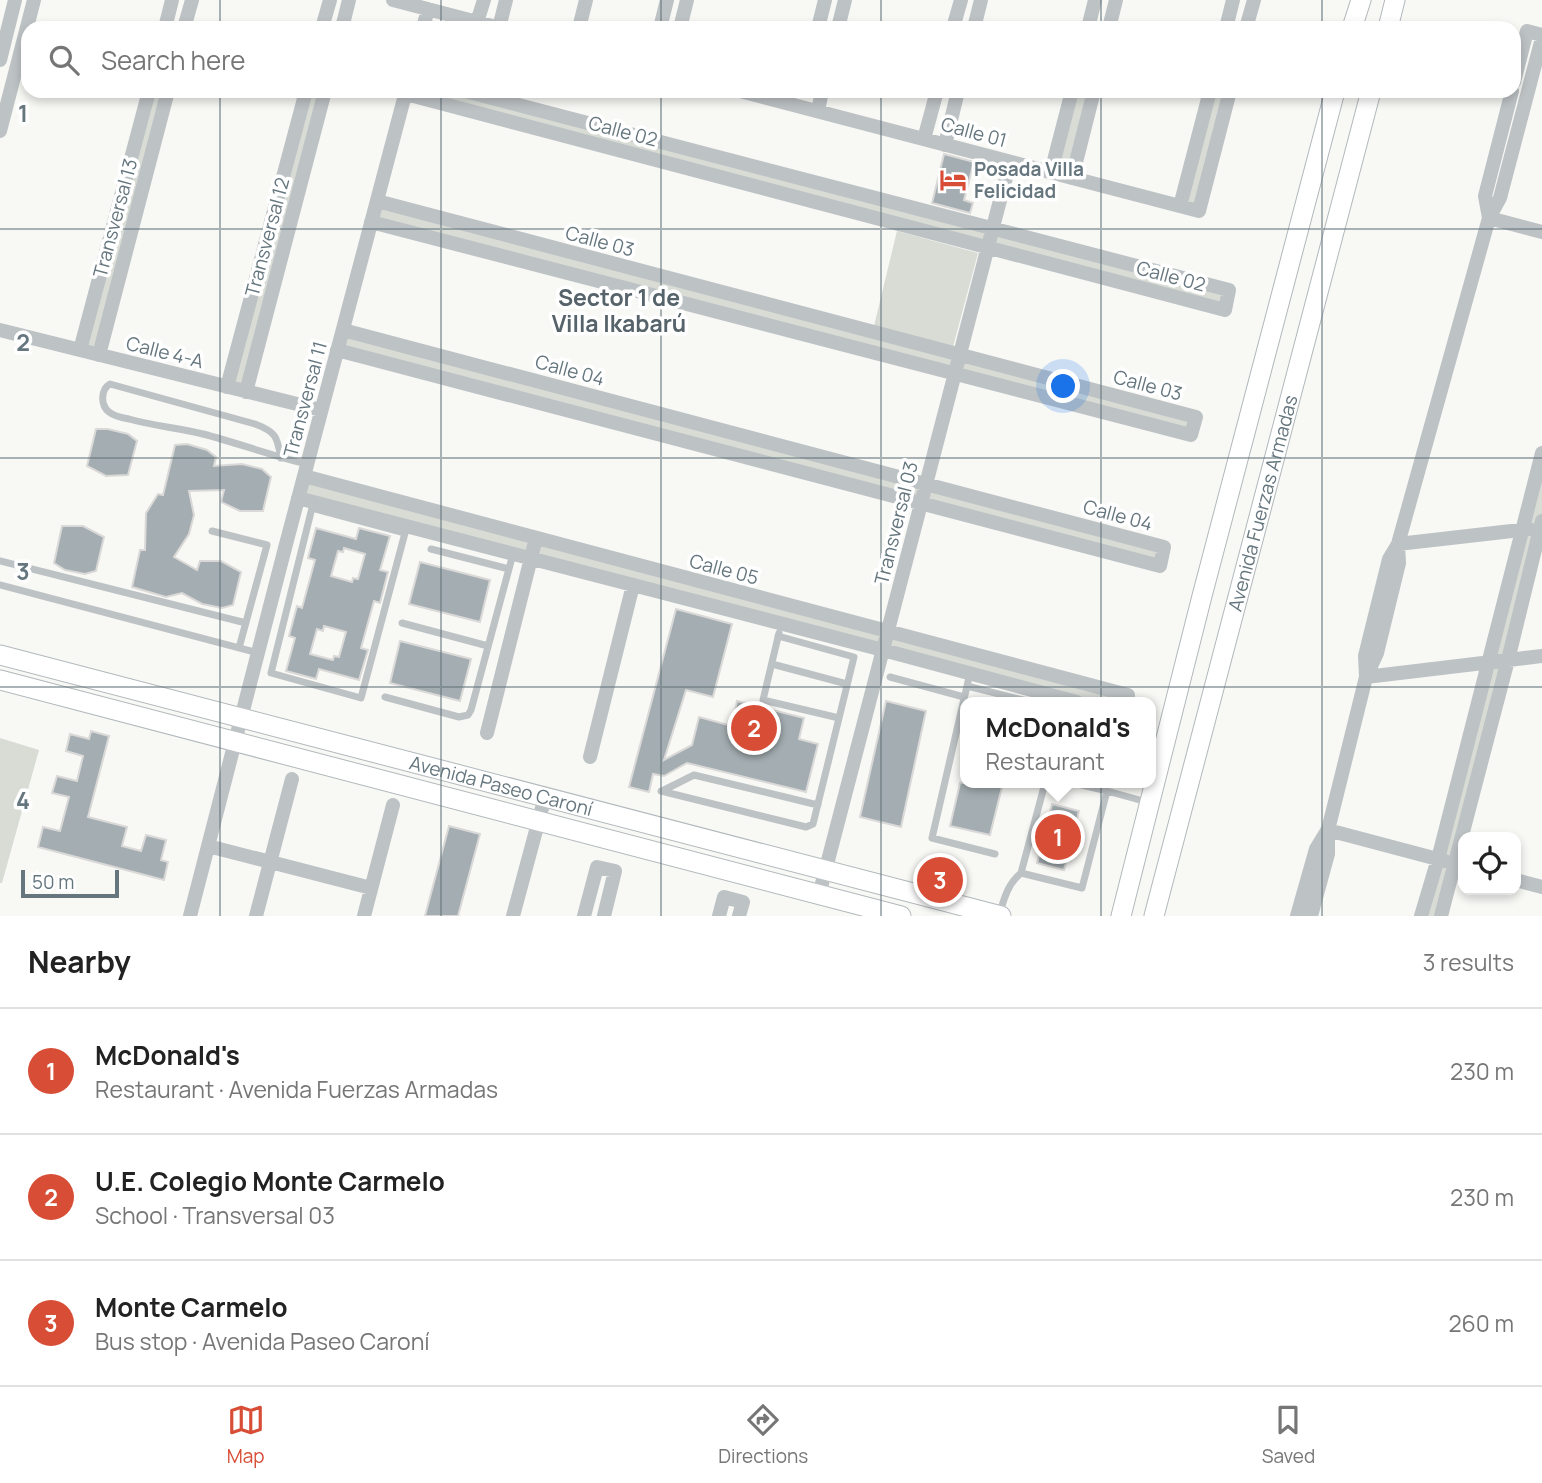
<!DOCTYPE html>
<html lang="en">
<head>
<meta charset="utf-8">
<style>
	:root { --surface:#fff; --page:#f2f2f2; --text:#222; --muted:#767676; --line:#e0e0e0; --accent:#d74d36 }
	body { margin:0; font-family:Manrope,sans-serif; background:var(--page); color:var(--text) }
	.controls { position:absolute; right:21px; bottom:21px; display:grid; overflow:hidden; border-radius:14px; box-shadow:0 4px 10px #0003 }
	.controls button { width:63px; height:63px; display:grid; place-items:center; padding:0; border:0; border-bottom:2px solid var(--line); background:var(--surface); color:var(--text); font:35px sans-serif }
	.scale { position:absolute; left:21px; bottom:18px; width:98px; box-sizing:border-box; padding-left:7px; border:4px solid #65767e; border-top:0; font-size:19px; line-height:24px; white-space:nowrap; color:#65767e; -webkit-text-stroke:5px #fff; paint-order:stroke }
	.you { position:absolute; left:1064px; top:387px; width:24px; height:24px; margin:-18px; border:5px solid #fff; border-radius:50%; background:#1a73e8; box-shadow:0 0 0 10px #1a73e833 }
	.badge { display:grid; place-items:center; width:46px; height:46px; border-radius:50%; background:var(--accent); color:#fff; font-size:23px; font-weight:700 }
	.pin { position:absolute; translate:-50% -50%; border:4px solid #fff; box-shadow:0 2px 7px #0006 }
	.popup { position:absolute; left:960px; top:697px; width:196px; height:91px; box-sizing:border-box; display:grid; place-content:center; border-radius:14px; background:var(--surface); filter:drop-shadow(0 2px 5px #0005); font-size:23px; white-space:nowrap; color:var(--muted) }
	.popup b { font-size:26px; color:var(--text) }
	.popup::after { content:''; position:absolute; left:50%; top:100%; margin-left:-14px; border:14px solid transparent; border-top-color:var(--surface) }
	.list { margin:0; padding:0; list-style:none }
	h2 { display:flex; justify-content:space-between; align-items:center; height:91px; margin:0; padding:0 28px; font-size:30px }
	h2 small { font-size:23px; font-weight:400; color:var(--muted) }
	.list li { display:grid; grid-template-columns:46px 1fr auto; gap:21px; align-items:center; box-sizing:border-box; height:126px; padding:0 28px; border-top:2px solid var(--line) }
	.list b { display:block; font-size:26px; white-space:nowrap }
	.list p { margin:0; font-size:23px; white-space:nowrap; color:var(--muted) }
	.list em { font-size:23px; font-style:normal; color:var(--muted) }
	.icon { flex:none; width:38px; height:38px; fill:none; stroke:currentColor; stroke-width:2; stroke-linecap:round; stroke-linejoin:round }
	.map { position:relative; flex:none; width:1542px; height:916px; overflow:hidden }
	.search { position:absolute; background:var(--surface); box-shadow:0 4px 10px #0003; left:21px; right:21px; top:21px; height:77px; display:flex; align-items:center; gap:18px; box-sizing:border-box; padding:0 24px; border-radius:21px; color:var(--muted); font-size:26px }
	.sheet { height:469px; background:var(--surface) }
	nav { display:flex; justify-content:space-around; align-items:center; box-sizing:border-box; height:98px; border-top:2px solid var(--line); background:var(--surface); font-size:19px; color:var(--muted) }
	nav a { display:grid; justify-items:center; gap:4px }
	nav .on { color:var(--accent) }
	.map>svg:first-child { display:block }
	.green { fill:#d8dcd5 }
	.building { fill:#a4aeb2; stroke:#dad9d8; stroke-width:2; fill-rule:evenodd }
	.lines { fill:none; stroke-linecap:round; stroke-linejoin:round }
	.secondary-casing { stroke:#b2b8bc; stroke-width:21 }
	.lane { stroke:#bdc2c5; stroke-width:7 }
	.street { stroke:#bdc2c5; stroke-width:14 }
	.secondary { stroke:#fff; stroke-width:19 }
	.grid { fill:none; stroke:#65767e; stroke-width:2; stroke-opacity:0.55 }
	.labels { text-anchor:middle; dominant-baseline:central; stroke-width:7; stroke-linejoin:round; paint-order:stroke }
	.street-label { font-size:19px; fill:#65767e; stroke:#fff }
	.poi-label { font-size:19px; font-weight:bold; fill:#65767e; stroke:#fff; text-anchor:start }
	.quarter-label { font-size:23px; font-weight:bold; fill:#56636a; stroke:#fff }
	.grid-label { font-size:23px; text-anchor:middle; font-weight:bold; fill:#65767e; stroke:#fff; stroke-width:7; stroke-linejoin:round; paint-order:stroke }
</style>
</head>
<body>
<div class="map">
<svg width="1542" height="916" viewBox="0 0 1542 916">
	<rect width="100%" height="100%" fill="#f8f8f5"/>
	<!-- green -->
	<path class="green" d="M149,91H168L99,355L81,351Z
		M306,91H325L246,393L227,388Z
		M406,91H465L1229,290L1225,310Z
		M1072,91H1094L1072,178L1051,172Z
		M1210,91H1230L1199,211L1181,206Z
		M377,202L1196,417L1191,435L372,222Z
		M897,231L978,253L953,347L874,326Z
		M343,330L1164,547L1160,566L338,349Z
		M1542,455V520L1441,916H1421Z
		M304,477L1128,695L1126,702H1077L298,498Z
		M0,738L39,750L2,883H0Z"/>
	<!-- building -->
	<path class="building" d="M944,154L974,162L964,200L973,203L970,213L932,203Z
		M96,429H108L128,434L137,441L128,475L106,476L87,466Z
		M187,444L207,450L216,457L214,466L242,464L262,469L271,477L263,511H240L221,502L224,490L189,491L194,515L189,534L174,557L197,570L200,561H221L241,572L233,605L222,608L202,604L182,593L166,597L132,587L140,550H145L146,513L158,494L163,495L175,445Z
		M62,526H83L104,537L96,571L85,574L65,570L54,563Z
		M316,528L356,539L359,528L390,536L380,570L388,572L380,603L374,601L361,648L368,650L359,680L319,669L316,679L286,671L295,638L289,636L297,606L302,608L315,560L308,558ZM344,548L365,554L358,579L353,578L352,582L331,576L338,551L343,552ZM324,626L346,632L339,657L334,656L333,660L310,654L317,629L323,631Z
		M420,562L490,580L480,622L409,604Z
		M676,609L732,624L713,697L686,690L664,760L692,745L699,717L732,726L737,701L804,718L799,739L818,744L806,792L687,763L664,776L653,774L649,792L629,787Z
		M400,641L471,659L460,701L390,683Z
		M886,701L926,711L901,827L860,817Z
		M91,731L109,736L88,817L127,827L122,846L141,851L146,835L166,840L161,860L168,862L164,880L38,847L43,827L60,831L69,797L52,793L57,776L77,781L83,756L66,751L70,734L89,739Z
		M960,783H1003L990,835L950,826Z
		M1052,804L1079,811L1064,870L1037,863Z
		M449,826L480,834L458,916H425Z"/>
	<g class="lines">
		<!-- secondary casing -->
		<g class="secondary-casing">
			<g id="secondary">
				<path d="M1352,28L1361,0"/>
				<path d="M1388,28L1395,0"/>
				<path id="s1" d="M0,655L1001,916"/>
				<path d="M0,680L901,916"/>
				<path d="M1121,916L1202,596L1335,91"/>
				<path id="s2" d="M1154,916L1371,91"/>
			</g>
		</g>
		<!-- lane -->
		<path class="lane" d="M281,458C277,436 276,432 255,424L110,384C101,389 100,405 109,412C114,416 123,418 129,419C154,426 179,428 203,434C238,443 272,456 307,464
			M312,508L405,533L361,698L271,673Z
			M212,531L267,545L239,648
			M431,549L509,569
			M0,561L246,623
			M0,585L258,653
			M402,623L488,646
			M779,633L763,700L839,718
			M772,664L847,684
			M970,673L932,838L995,854
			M890,677L964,697
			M967,686L1031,702
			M385,697L459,717L468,715L471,710L513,554
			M661,791L802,826L806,827L813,824L854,657L778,636
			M662,791L694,775L818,805
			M1107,791L1147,802
			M1021,873L1082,888L1107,791L1074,783
			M1000,912C1005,896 1008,884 1021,873L1045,783"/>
		<!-- street -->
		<path class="street" d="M393,0L500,28
			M477,22L484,0
			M165,28L172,0
			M184,28L192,0
			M322,28L330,0
			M342,28L349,0
			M423,28L428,9
			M499,28L506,0
			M579,28L586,0
			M660,28L667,0
			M680,28L687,0
			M818,28L825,0
			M838,28L845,0
			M953,28L961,0
			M974,28L981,0
			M1088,28L1095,0
			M1109,28L1116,0
			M1226,28L1233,0
			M1246,28L1254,0
			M0,60L15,0
			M1514,82L1527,31L1542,35
			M740,91L1199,211L1230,91
			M406,94L1225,310L1229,290L465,91
			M818,111L822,91
			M0,131L34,0
			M924,139L937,91
			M945,145L958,91
			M1051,172L1072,91
			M1072,178L1094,91
			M1180,206L1210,91
			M1489,218L1485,196L1512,91
			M1489,218L1542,232
			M371,222L1191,435L1196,417L377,201
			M0,330L321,410
			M80,350L149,91
			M337,350L1160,566L1164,547L343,330
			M99,355L168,91
			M227,387L306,91
			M246,392L325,91
			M304,476L1128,695L1126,702
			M298,498L883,650L1077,702
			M1398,544L1529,529
			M1366,677L1365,656L1389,559L1398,544L1489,218L1500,198L1542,38
			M1366,677L1542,656
			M487,733L536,538
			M590,757L633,585
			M1328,830L1445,861
			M208,846L371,888
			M1516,880L1542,887
			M819,895L1010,162
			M190,916L285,548L406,91
			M256,916L292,779
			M364,916L393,805
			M513,916L545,797
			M584,916L597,867L615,871L604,916
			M719,916L724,897L743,902L739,916
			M1297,916L1316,849L1327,831
			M1311,916L1328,854V830L1366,677L1377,653L1399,563L1398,544
			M1421,916L1438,859L1542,453
			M1441,916L1508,660L1542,521"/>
		<!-- secondary -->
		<use href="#secondary" class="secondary"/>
	</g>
	<!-- grid -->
	<path class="grid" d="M220,0V28M441,0V28M661,0V28M881,0V28M1101,0V28M1322,0V28M220,91V916M441,91V916M661,91V916M881,91V916M1101,91V916M1322,91V916M0,229H1542M0,458H1542M0,687H1542"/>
	<!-- icons -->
	<defs>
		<g id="hotel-bare" transform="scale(2.1)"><path d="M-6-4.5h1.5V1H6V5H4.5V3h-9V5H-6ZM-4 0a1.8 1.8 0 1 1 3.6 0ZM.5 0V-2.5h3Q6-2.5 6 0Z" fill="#d74d36" stroke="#fff" stroke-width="2.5" paint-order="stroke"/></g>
	</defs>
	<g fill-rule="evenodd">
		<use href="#hotel-bare" x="953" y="180"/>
	</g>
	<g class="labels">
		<!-- street labels -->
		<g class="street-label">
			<text transform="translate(623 131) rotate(15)">Calle 02</text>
			<text transform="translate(974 132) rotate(15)">Calle 01</text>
			<text transform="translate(115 218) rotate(-75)">Transversal 13</text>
			<text transform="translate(267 237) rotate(-75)">Transversal 12</text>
			<text transform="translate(600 241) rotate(15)">Calle 03</text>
			<text transform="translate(1171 276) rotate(15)">Calle 02</text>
			<text transform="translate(165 352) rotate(14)">Calle 4-A</text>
			<text transform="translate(570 370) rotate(15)">Calle 04</text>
			<text transform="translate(1148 385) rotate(15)">Calle 03</text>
			<text transform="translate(305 399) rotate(-75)">Transversal 11</text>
			<text stroke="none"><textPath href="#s2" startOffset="427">Avenida Fuerzas Armadas</textPath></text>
			<text transform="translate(1118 515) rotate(15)">Calle 04</text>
			<text transform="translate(896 523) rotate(-76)">Transversal 03</text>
			<text transform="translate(724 569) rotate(15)">Calle 05</text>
			<text stroke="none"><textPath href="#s1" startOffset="518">Avenida Paseo Caroní</textPath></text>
		</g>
		<!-- poi labels -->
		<g class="poi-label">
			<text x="974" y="169">Posada Villa<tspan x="974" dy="22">Felicidad</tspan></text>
		</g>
		<!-- quarter labels -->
		<g class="quarter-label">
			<text x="619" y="297">Sector 1 de<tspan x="619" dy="26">Villa Ikabarú</tspan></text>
		</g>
	</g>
	<g class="grid-label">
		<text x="23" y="122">1</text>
		<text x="23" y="351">2</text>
		<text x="23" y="580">3</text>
		<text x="23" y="809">4</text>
	</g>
</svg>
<div class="controls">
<button><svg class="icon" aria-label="locate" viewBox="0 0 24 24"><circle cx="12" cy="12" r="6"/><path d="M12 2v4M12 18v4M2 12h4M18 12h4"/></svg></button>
</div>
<div class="scale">50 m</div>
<div class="you"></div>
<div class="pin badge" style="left:1058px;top:837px">1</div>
<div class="popup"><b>McDonald's</b>Restaurant</div>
<div class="pin badge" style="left:754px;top:728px">2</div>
<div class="pin badge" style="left:940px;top:880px">3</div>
<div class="search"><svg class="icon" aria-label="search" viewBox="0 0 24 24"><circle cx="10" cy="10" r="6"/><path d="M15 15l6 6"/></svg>Search here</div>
</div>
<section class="sheet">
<h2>Nearby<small>3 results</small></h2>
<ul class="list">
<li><span class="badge">1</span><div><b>McDonald's</b><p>Restaurant · Avenida Fuerzas Armadas</p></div><em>230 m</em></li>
<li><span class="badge">2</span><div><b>U.E. Colegio Monte Carmelo</b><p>School · Transversal 03</p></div><em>230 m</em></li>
<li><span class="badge">3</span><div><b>Monte Carmelo</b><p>Bus stop · Avenida Paseo Caroní</p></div><em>260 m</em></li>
</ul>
</section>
<nav>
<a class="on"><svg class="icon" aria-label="map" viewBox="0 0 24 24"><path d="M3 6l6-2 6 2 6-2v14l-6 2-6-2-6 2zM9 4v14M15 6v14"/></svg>Map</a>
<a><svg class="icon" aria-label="directions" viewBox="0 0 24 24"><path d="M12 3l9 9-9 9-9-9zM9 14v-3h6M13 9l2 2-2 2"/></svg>Directions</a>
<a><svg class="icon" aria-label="saved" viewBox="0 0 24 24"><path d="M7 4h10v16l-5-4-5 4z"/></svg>Saved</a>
</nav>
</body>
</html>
